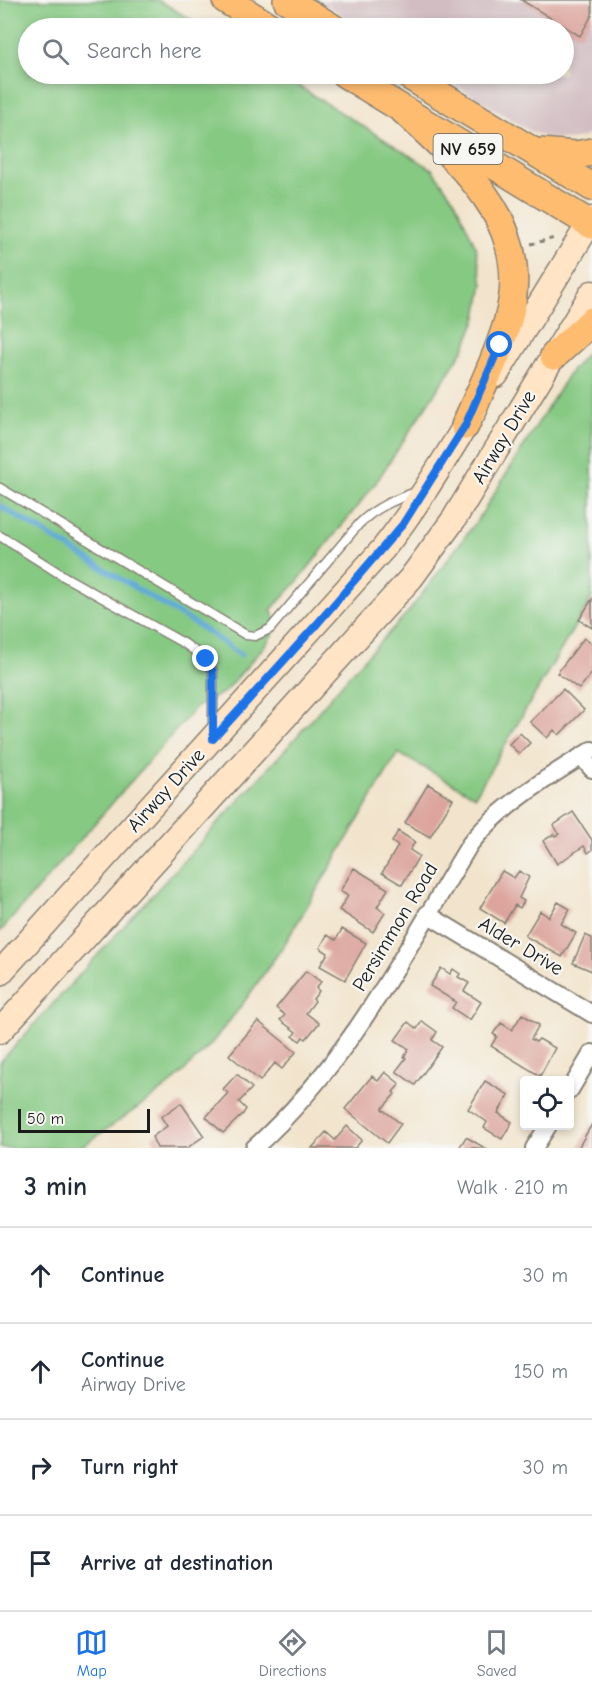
<!DOCTYPE html>
<html lang="en">
<head>
<meta charset="utf-8">
<style>
	:root { --surface:#fff; --page:#f2f2f3; --text:#1f2937; --muted:#747a83; --line:#e0e1e3; --accent:#1a73e8 }
	body { margin:0; font-family:"Comic Neue",sans-serif; background:var(--page); color:var(--text) }
	.controls { position:absolute; right:18px; bottom:18px; display:grid; overflow:hidden; border-radius:6px; box-shadow:0 3px 9px #0003 }
	.controls button { width:54px; height:54px; display:grid; place-items:center; padding:0; border:0; border-bottom:2px solid var(--line); background:var(--surface); color:var(--text); font:30px sans-serif }
	.scale { position:absolute; left:18px; bottom:15px; width:132px; box-sizing:border-box; padding-left:6px; border:3px solid #1c1c1c; border-top:0; font-size:16px; line-height:21px; white-space:nowrap; color:#1c1c1c; -webkit-text-stroke:4px #f6f6f2; paint-order:stroke }
	.stop { position:absolute; width:18px; height:18px; margin:-14px; border:4px solid #1a73e8; border-radius:50%; background:#fff }
	.stop.end { background:#1a73e8; border-color:#fff; box-shadow:0 2px 6px #0008 }
	.list { margin:0; padding:0; list-style:none }
	h2 { display:flex; justify-content:space-between; align-items:center; height:78px; margin:0; padding:0 24px; font-size:26px }
	h2 small { font-size:20px; font-weight:400; color:var(--muted) }
	.list li { display:grid; grid-template-columns:39px 1fr auto; gap:18px; align-items:center; box-sizing:border-box; height:96px; padding:0 24px; border-top:2px solid var(--line) }
	.list b { display:block; font-size:22px; white-space:nowrap }
	.list p { margin:0; font-size:20px; white-space:nowrap; color:var(--muted) }
	.list em { font-size:20px; font-style:normal; color:var(--muted) }
	.icon { flex:none; width:33px; height:33px; fill:none; stroke:currentColor; stroke-width:2; stroke-linecap:round; stroke-linejoin:round }
	.map { position:relative; flex:none; width:592px; height:1148px; overflow:hidden }
	.search { position:absolute; background:var(--surface); box-shadow:0 3px 9px #0003; left:18px; right:18px; top:18px; height:66px; display:flex; align-items:center; gap:15px; box-sizing:border-box; padding:0 21px; border-radius:33px; color:var(--muted); font-size:22px }
	.sheet { height:462px; background:var(--surface) }
	nav { display:flex; justify-content:space-around; align-items:center; box-sizing:border-box; height:84px; border-top:2px solid var(--line); background:var(--surface); font-size:16px; color:var(--muted) }
	nav a { display:grid; justify-items:center; gap:3px }
	nav .on { color:var(--accent) }
	.map>svg:first-child { display:block }
	.industrial { fill:#d2bec2 }
	.green { fill:#86c983; stroke:#517250; stroke-width:1.5 }
	.lines { fill:none; stroke-linecap:round; stroke-linejoin:round }
	.stream { stroke:#62aad9; stroke-width:5 }
	.building { fill:#dca49c }
	.lane-casing { stroke:#878074; stroke-width:11 }
	.street-casing { stroke:#878074; stroke-width:20 }
	.secondary-casing { stroke:#878074; stroke-width:27 }
	.primary-casing { stroke:#878074; stroke-width:30 }
	.path { stroke:#878074; stroke-width:3; stroke-dasharray:4.5 4.5; stroke-linecap:butt }
	.lane { stroke:#fff; stroke-width:8 }
	.street { stroke:#fff; stroke-width:16 }
	.secondary { stroke:#ffe4c6; stroke-width:24 }
	.primary { stroke:#febc70; stroke-width:27 }
	.route { stroke:#1a73e8; stroke-width:8 }
	.labels { text-anchor:middle; dominant-baseline:central; stroke-width:4.5; stroke-linejoin:round; paint-order:stroke }
	.shield { fill:#f6f6f2; stroke:#5d5d5c; stroke-width:1.5 }
	.shield-label { font-size:18px; font-weight:bold; fill:#1c1c1c }
	.street-label { font-size:20px; fill:#1c1c1c; stroke:#f6f6f2 }
</style>
</head>
<body>
<div class="map">
<svg width="592" height="1148" viewBox="0 0 592 1148">
	<rect width="100%" height="100%" fill="#f6f6f2"/>
	<filter id="ink" filterUnits="userSpaceOnUse"><feTurbulence type="fractalNoise" baseFrequency=".0167" numOctaves="2"/><feDisplacementMap in="SourceGraphic" scale="12" xChannelSelector="R" yChannelSelector="G"/><feConvolveMatrix kernelMatrix="1 2 1 2 8 2 1 2 1" color-interpolation-filters="sRGB"/></filter>
	<filter id="wash" filterUnits="userSpaceOnUse"><feTurbulence type="fractalNoise" baseFrequency=".008" numOctaves="4" result="noise"/><feDisplacementMap in="SourceGraphic" scale="24" xChannelSelector="R" yChannelSelector="G"/><feGaussianBlur stdDeviation="1.35" result="paint"/><feColorMatrix in="noise" values="0 0 0 0 0 0 0 0 0 0 0 0 0 0 0 0 0 1.4 0 .05"/><feComposite in="paint" operator="in"/></filter>
	<g filter="url(#wash)">
		<rect width="100%" height="100%" fill="#f2e4cc"/>
		<!-- industrial -->
		<path class="industrial" d="M317,0H592V133L581,138L569,140L544,137L532,132L437,74H564V28H364Z"/>
		<!-- green -->
		<path class="green" d="M0,0H158L205,28H28V74H279L432,169L455,201L476,247L483,284L477,317L464,349L375,484L297,582L271,610L278,626L266,644L226,691L196,707L0,932Z
			M592,347V597L475,796L398,753L284,945L242,1005L211,1044L170,1085L80,1148H0V1062L292,742L354,670L410,610L479,518L568,375Z"/>
		<g class="lines">
			<!-- stream -->
			<path class="stream" d="M0,506L202,628L241,655"/>
		</g>
		<g id="blocks">
			<!-- building -->
			<path class="building" d="M521,0H592V15L580,36Z
				M592,599V628L579,620Z
				M584,638L592,644V673L579,689L557,673Z
				M563,689L584,710L559,735L554,730L547,738L530,722Z
				M520,733L530,743L519,754L509,744Z
				M428,784L453,799L430,837L405,823Z
				M573,812L592,840V850L588,853L584,846L557,864L543,841L554,834L555,836L559,834L554,825Z
				M398,831L415,842L410,850L419,856L402,885L382,873L398,846L392,842Z
				M354,868L388,889L377,907L385,913L373,932L339,910L348,896L340,891Z
				M502,871L514,878L519,871L529,877L519,898L524,901L520,908L515,905L504,923L480,908Z
				M558,902L570,909L561,924L576,933L562,957L525,936L540,911L549,917Z
				M342,929L366,943L345,980L320,966L328,953L320,948L327,935L336,940Z
				M585,935L592,938V971L573,963Z
				M441,968L450,974L453,969L460,974L458,977L469,983L464,991L481,1002L470,1020L452,1008L456,1002L430,986Z
				M306,971L321,982L316,988L319,991L313,999L315,1001L306,1013L319,1023L306,1039L303,1037L300,1041L293,1036L296,1032L280,1020L285,1015L276,1008Z
				M522,1014L539,1025L531,1039L536,1042L539,1039L555,1048L540,1076L491,1046L497,1036L493,1034L501,1023L512,1030Z
				M258,1021L296,1052L282,1069L275,1063L260,1081L229,1055Z
				M422,1021L437,1032L432,1040L442,1047L415,1085L396,1071L406,1058L404,1057L409,1049L395,1040L408,1022L417,1029Z
				M385,1072L400,1084L393,1092L395,1094L382,1109L401,1124L387,1143L345,1109L372,1076L378,1081Z
				M237,1074L252,1088L239,1102L246,1109L243,1114L223,1133L206,1117L228,1093L223,1089Z
				M485,1081L509,1095L498,1113L512,1122L502,1139L484,1128L487,1122L468,1109Z
				M181,1103L204,1136L187,1148H157L152,1137L167,1126L161,1117Z
				M592,1124V1148H578Z
				M347,1126L362,1140L355,1148H312L326,1132L335,1140Z
				M466,1137L485,1148H459Z"/>
		</g>
	</g>
	<g filter="url(#ink)">
		<use href="#blocks" fill-opacity="0" stroke="#878074" stroke-width="1.5"/>
		<g class="lines">
			<!-- lane casing -->
			<g class="lane-casing">
				<path id="lane" d="M0,488L246,635L255,636L270,629L359,524C376,507 394,500 416,492
					M0,536L65,577L185,644L206,659L213,671V728"/>
			</g>
			<!-- street casing -->
			<g class="street-casing">
				<path id="street" d="M582,757L592,769
					M427,914L592,1014
					M570,1090L592,1053
					M254,1148C348,1064 406,950 470,844C500,806 551,775 592,750
					M534,1148L548,1126"/>
			</g>
			<!-- secondary casing -->
			<g class="secondary-casing">
				<path id="secondary" d="M496,375L592,219
					M0,973L383,549C418,505 446,457 475,410
					M0,1031L411,578L454,519L592,293"/>
			</g>
			<!-- primary casing -->
			<g class="primary-casing">
				<path id="primary" d="M226,0L272,28
					M287,0L333,28
					M345,74L592,225
					M406,74L592,187
					M402,109C464,167 535,225 508,320C498,356 480,391 465,426
					M540,152L576,155L592,152
					M554,356L592,321"/>
			</g>
			<!-- path -->
			<path class="path" d="M531,244L555,238"/>
			<!-- lane -->
			<use href="#lane" class="lane"/>
			<!-- street -->
			<use href="#street" class="street"/>
			<!-- secondary -->
			<use href="#secondary" class="secondary"/>
			<!-- primary -->
			<use href="#primary" class="primary"/>
		</g>
	</g>
	<g class="lines" filter="url(#ink)">
		<!-- route -->
		<path class="route" d="M206,659L213,671V739L317,624L403,524L465,426L500,345"/>
	</g>
	<g class="labels">
		<!-- shield labels -->
		<rect class="shield" x="433.5" y="134" width="69" height="30" rx="4.5"/>
		<g class="shield-label">
			<text x="468" y="149">NV 659</text>
		</g>
		<!-- street labels -->
		<g class="street-label">
			<text transform="translate(504 437) rotate(-59)">Airway Drive</text>
			<text transform="translate(166 790) rotate(-48)">Airway Drive</text>
			<text transform="translate(395 927) rotate(-59)">Persimmon Road</text>
			<text transform="translate(521 946) rotate(31)">Alder Drive</text>
		</g>
	</g>
</svg>
<div class="controls">
<button><svg class="icon" aria-label="locate" viewBox="0 0 24 24"><circle cx="12" cy="12" r="6"/><path d="M12 2v4M12 18v4M2 12h4M18 12h4"/></svg></button>
</div>
<div class="scale">50 m</div>
<div class="stop" style="left:500px;top:345px"></div>
<div class="stop end" style="left:206px;top:659px"></div>
<div class="search"><svg class="icon" aria-label="search" viewBox="0 0 24 24"><circle cx="10" cy="10" r="6"/><path d="M15 15l6 6"/></svg>Search here</div>
</div>
<section class="sheet">
<h2>3 min<small>Walk · 210 m</small></h2>
<ul class="list">
<li><svg class="icon" aria-label="ahead" viewBox="0 0 24 24"><path d="M12 20V5M6 11l6-6 6 6"/></svg><div><b>Continue</b></div><em>30 m</em></li>
<li><svg class="icon" aria-label="ahead" viewBox="0 0 24 24"><path d="M12 20V5M6 11l6-6 6 6"/></svg><div><b>Continue</b><p>Airway Drive</p></div><em>150 m</em></li>
<li><svg class="icon" aria-label="right" viewBox="0 0 24 24"><path d="M7 20v-9h11M14 6l5 5-5 5"/></svg><div><b>Turn right</b></div><em>30 m</em></li>
<li><svg class="icon" aria-label="arrive" viewBox="0 0 24 24"><path d="M6 21V4h12l-3 4 3 4H6"/></svg><div><b>Arrive at destination</b></div></li>
</ul>
</section>
<nav>
<a class="on"><svg class="icon" aria-label="map" viewBox="0 0 24 24"><path d="M3 6l6-2 6 2 6-2v14l-6 2-6-2-6 2zM9 4v14M15 6v14"/></svg>Map</a>
<a><svg class="icon" aria-label="directions" viewBox="0 0 24 24"><path d="M12 3l9 9-9 9-9-9zM9 14v-3h6M13 9l2 2-2 2"/></svg>Directions</a>
<a><svg class="icon" aria-label="saved" viewBox="0 0 24 24"><path d="M7 4h10v16l-5-4-5 4z"/></svg>Saved</a>
</nav>
</body>
</html>
